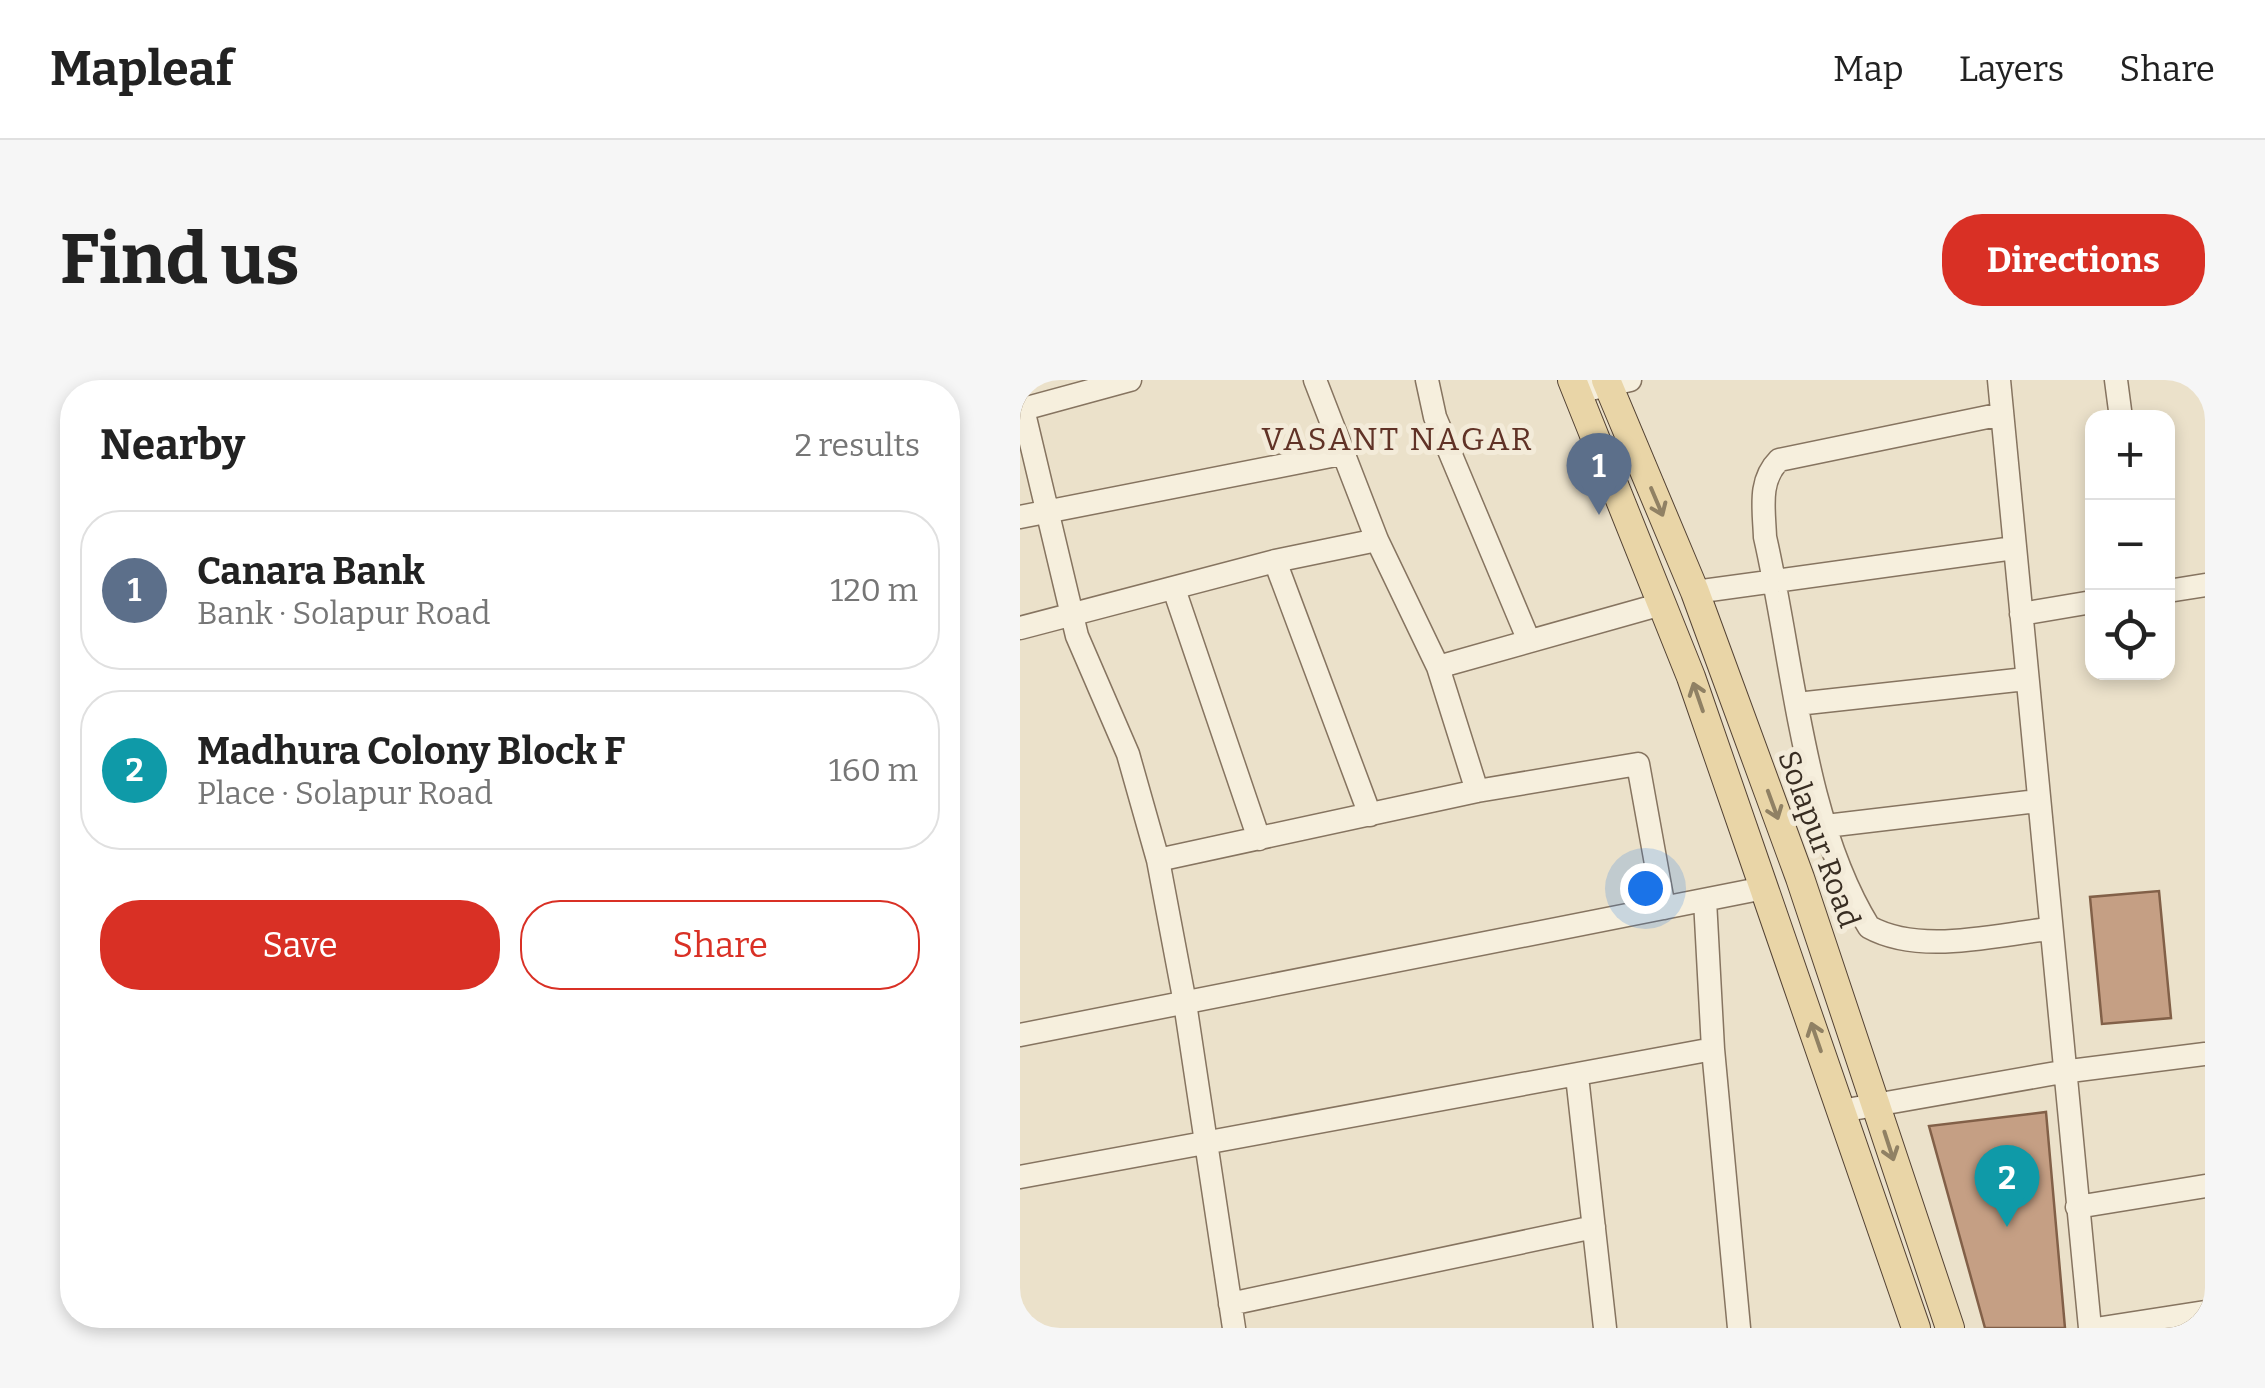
<!DOCTYPE html>
<html lang="en">
<head>
<meta charset="utf-8">
<style>
	:root { --surface:#fff; --page:#f6f6f6; --text:#222; --muted:#767676; --line:#e0e0e0; --accent:#d93025 }
	body { margin:0; font-family:Bitter,serif; background:var(--page); color:var(--text) }
	.controls { position:absolute; right:30px; top:30px; display:grid; overflow:hidden; border-radius:20px; box-shadow:0 5px 15px #0003 }
	.controls button { width:90px; height:90px; display:grid; place-items:center; padding:0; border:0; border-bottom:2px solid var(--line); background:var(--surface); color:var(--text); font:50px sans-serif }
	.you { position:absolute; left:625px; top:508px; width:35px; height:35px; margin:-25px; border:8px solid #fff; border-radius:50%; background:#1a73e8; box-shadow:0 0 0 15px #1a73e833 }
	.badge { display:grid; place-items:center; width:65px; height:65px; border-radius:50%; background:var(--accent); color:#fff; font-size:32px; font-weight:700 }
	.pin { position:absolute; translate:-50% -82px; filter:drop-shadow(0 2px 5px #0008) }
	.pin::after { content:''; position:absolute; top:52px; width:35px; height:30px; background:inherit; clip-path:polygon(0 0,100% 0,50% 100%) }
	.list { margin:0; padding:0; list-style:none }
	h2 { display:flex; justify-content:space-between; align-items:center; height:130px; margin:0; padding:0 40px; font-size:42px }
	h2 small { font-size:32px; font-weight:400; color:var(--muted) }
	.list li { display:grid; grid-template-columns:65px 1fr auto; gap:30px; align-items:center; box-sizing:border-box; height:160px; margin:0 20px 20px; padding:0 20px; border:2px solid var(--line); border-radius:40px }
	.list b { display:block; font-size:38px; white-space:nowrap }
	.list p { margin:0; font-size:32px; white-space:nowrap; color:var(--muted) }
	.list em { font-size:32px; font-style:normal; color:var(--muted) }
	.actions { display:flex; gap:20px; padding:30px 40px }
	.actions a { flex:1; padding:22px 0; border:2px solid var(--accent); border-radius:40px; text-align:center; font-size:35px; color:var(--accent) }
	.actions .main { background:var(--accent); color:#fff }
	.icon { flex:none; width:55px; height:55px; fill:none; stroke:currentColor; stroke-width:2; stroke-linecap:round; stroke-linejoin:round }
	.map { position:relative; flex:none; width:1185px; height:948px; overflow:hidden; border-radius:40px }
	header { display:flex; align-items:center; gap:60px; box-sizing:border-box; height:140px; padding:0 50px; background:var(--surface); border-bottom:2px solid var(--line) }
	header strong { font-size:48px }
	nav { display:flex; gap:55px; margin-inline-start:auto; font-size:35px }
	.intro { display:flex; align-items:center; justify-content:space-between; box-sizing:border-box; height:240px; padding:0 60px }
	h1 { margin:0; font-size:70px }
	.button { padding:25px 45px; border-radius:40px; background:var(--accent); color:#fff; font-size:35px; font-weight:700 }
	main { display:flex; gap:60px; padding:0 60px }
	aside { flex:1; background:var(--surface); border-radius:40px; box-shadow:0 5px 15px #0003 }
	.map>svg:first-child { display:block }
	.building { fill:#c59f84; stroke:#826048; stroke-width:2.5 }
	.lines { fill:none; stroke-linecap:round; stroke-linejoin:round }
	.minor-casing { stroke:#867460; stroke-width:25 }
	.major-casing { stroke:#544334; stroke-width:30 }
	.minor { stroke:#f6efdd; stroke-width:22 }
	.major { stroke:#e9d5a7; stroke-width:28 }
	.oneway { stroke:#908164 }
	.labels { text-anchor:middle; dominant-baseline:central; stroke-width:10; stroke-linejoin:round; paint-order:stroke }
	.street-label { font-size:30px; fill:#382d22; stroke:#f3ebd9 }
	.neighbourhood-label { font-size:32px; letter-spacing:2.5px; fill:#603226; stroke:#f3ebd9 }
</style>
</head>
<body>
<header>
<strong>Mapleaf</strong>
<nav><a>Map</a><a>Layers</a><a>Share</a></nav>
</header>
<div class="intro"><h1>Find us</h1><a class="button">Directions</a></div>
<main>
<aside>
<h2>Nearby<small>2 results</small></h2>
<ul class="list">
<li><span class="badge" style="background:#5c6f8a">1</span><div><b>Canara Bank</b><p>Bank · Solapur Road</p></div><em>120 m</em></li>
<li><span class="badge" style="background:#0f9aa8">2</span><div><b>Madhura Colony Block F</b><p>Place · Solapur Road</p></div><em>160 m</em></li>
</ul>
<div class="actions"><a class="main">Save</a><a>Share</a></div>
</aside>
<div class="map">
<svg width="1185" height="948" viewBox="0 0 1185 948">
	<rect width="100%" height="100%" fill="#ebe1ca"/>
	<!-- building -->
	<path class="building" d="M1139,511L1151,638L1082,644L1070,517Z
		M1026,732L1045,948H965L909,746Z"/>
	<g class="lines">
		<!-- minor casing -->
		<g class="minor-casing">
			<path id="minor" d="M295,0L357,160L418,287L457,411
				M407,0L415,37L509,261
				M979,0L1070,948
				M1096,0L1101,38
				M557,12L610,0
				M3,29L57,256L108,374L138,480L165,623L214,948
				M0,30L110,0
				M982,34L759,80C738,101 744,129 745,157C773,279 783,441 849,547C900,575 974,555 1029,549
				M0,137L321,74
				M255,181L350,435
				M154,209L239,459
				M1148,211L1185,205
				M675,212L994,168
				M1001,234L1072,222
				M0,248L255,181L357,160
				M418,287L642,224
				M777,324L1006,299
				M806,446L1017,421
				M138,480L457,411L618,384L644,528
				M685,520L693,669L719,948
				M0,655L744,508
				M557,696L585,948
				M821,731L1042,692L1185,674
				M0,797L693,669
				M1057,827L1185,806
				M210,924L574,847
				M1082,948L1185,932"/>
		</g>
		<!-- major casing -->
		<g class="major-casing">
			<path id="major" d="M552,0L671,297L896,948
				M586,0L675,212L780,498L930,948"/>
		</g>
		<!-- minor -->
		<use href="#minor" class="minor"/>
		<!-- major -->
		<use href="#major" class="major"/>
	</g>
	<!-- one-way arrows -->
	<defs><path id="oneway-shaft" d="M-6 0H5M1.5-3L5.5 0L1.5 3" fill="none" stroke-width="1.6" stroke-linecap="round" stroke-linejoin="round" transform="scale(2.5)"/></defs>
	<g class="oneway">
		<use href="#oneway-shaft" transform="translate(637 122) rotate(67)"/>
		<use href="#oneway-shaft" transform="translate(678 317) rotate(-109)"/>
		<use href="#oneway-shaft" transform="translate(753 425) rotate(70)"/>
		<use href="#oneway-shaft" transform="translate(796 657) rotate(-109)"/>
		<use href="#oneway-shaft" transform="translate(869 766) rotate(72)"/>
	</g>
	<g class="labels">
		<!-- street labels -->
		<g class="street-label">
			<text transform="translate(799 459) rotate(70)">Solapur Road</text>
		</g>
		<!-- neighbourhood labels -->
		<g class="neighbourhood-label">
			<text x="378" y="59">VASANT NAGAR</text>
		</g>
	</g>
</svg>
<div class="controls">
<button>+</button>
<button>−</button>
<button><svg class="icon" aria-label="locate" viewBox="0 0 24 24"><circle cx="12" cy="12" r="6"/><path d="M12 2v4M12 18v4M2 12h4M18 12h4"/></svg></button>
</div>
<div class="you"></div>
<div class="pin badge" style="left:579px;top:135px;background:#5c6f8a">1</div>
<div class="pin badge" style="left:987px;top:847px;background:#0f9aa8">2</div>
</div>
</main>
</body>
</html>
